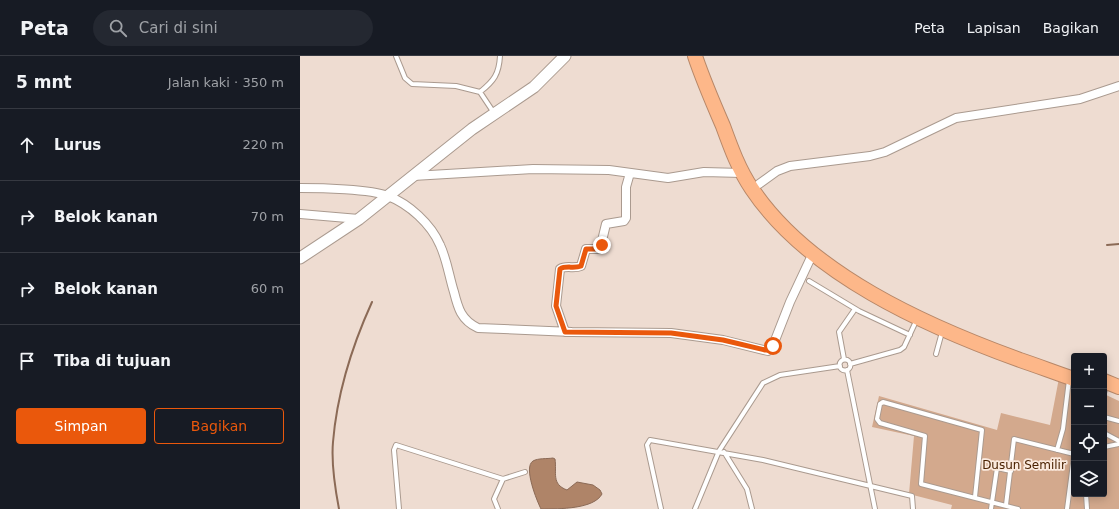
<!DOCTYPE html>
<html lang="id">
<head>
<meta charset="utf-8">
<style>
	:root { --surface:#171b24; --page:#242831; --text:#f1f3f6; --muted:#9ea1a6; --line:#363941; --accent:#ea580c }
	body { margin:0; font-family:"DejaVu Sans",sans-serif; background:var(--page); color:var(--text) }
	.controls { position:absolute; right:12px; bottom:12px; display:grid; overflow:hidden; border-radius:4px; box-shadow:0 2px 10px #0003 }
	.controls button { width:36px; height:36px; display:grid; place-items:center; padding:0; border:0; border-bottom:1px solid var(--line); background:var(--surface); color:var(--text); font:20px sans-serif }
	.stop { position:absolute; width:12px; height:12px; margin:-9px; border:3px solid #ea580c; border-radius:50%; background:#fff }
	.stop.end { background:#ea580c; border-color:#fff; box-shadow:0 1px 4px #0008 }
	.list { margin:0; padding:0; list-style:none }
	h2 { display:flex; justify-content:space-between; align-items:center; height:52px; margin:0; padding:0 16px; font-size:17px }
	h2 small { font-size:13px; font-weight:400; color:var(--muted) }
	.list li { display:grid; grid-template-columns:26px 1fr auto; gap:12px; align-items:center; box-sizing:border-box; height:72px; padding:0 16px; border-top:1px solid var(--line) }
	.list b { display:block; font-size:15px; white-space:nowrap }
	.list em { font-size:13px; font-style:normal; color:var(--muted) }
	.actions { display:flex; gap:8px; padding:12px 16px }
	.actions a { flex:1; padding:9px 0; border:1px solid var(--accent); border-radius:4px; text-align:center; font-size:14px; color:var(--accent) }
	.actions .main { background:var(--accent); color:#fff }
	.icon { flex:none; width:22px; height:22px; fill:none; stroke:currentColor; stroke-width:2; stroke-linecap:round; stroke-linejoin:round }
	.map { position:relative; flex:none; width:819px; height:453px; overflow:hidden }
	header { display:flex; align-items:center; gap:24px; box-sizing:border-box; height:56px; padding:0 20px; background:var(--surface); border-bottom:1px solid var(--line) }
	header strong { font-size:19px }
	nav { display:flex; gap:22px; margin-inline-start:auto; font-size:14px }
	.search { width:280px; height:36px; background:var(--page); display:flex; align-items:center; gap:10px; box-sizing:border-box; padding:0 14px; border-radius:22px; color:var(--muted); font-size:15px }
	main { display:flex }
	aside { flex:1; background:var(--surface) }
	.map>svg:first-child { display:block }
	.green { fill:#d3a98d }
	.water { fill:#af8468; stroke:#8b6a56 }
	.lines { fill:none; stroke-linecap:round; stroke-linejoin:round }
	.stream { stroke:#8b6a56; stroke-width:2 }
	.lane-casing { stroke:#aa9a8f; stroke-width:6 }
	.street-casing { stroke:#aa9a8f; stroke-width:10 }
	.secondary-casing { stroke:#aa9a8f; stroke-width:13 }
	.highway-casing { stroke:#b78768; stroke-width:16 }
	.lane { stroke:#fff; stroke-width:4 }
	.street { stroke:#fff; stroke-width:8 }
	.secondary { stroke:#fff; stroke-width:11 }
	.highway { stroke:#fdb789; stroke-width:14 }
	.route { stroke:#ea580c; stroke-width:5 }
	.labels { text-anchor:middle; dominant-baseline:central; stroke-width:3.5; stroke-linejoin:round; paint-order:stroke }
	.park-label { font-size:12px; fill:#4a2100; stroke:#fbeade }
</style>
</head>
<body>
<header>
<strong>Peta</strong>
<div class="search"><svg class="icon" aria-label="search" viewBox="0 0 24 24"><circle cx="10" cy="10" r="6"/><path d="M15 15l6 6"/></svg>Cari di sini</div>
<nav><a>Peta</a><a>Lapisan</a><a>Bagikan</a></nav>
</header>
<main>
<aside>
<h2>5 mnt<small>Jalan kaki · 350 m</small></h2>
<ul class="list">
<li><svg class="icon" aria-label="ahead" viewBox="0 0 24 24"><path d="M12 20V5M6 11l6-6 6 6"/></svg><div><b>Lurus</b></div><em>220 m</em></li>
<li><svg class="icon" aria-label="right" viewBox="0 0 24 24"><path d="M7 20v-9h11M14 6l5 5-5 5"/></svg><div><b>Belok kanan</b></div><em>70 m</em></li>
<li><svg class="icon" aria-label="right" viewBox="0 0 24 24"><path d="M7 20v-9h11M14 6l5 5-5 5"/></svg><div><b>Belok kanan</b></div><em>60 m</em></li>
<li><svg class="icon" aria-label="arrive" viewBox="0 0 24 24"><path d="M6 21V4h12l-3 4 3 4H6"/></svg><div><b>Tiba di tujuan</b></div></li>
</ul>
<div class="actions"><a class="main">Simpan</a><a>Bagikan</a></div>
</aside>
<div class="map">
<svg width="819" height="453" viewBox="0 0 819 453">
	<rect width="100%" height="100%" fill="#eedcd1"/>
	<!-- green -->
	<path class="green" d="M759,322L774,327V438H804V338L819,345V453H651L652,449L609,438L614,380L572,371L579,340L697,374L701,357L750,369Z"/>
	<!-- water -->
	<path class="water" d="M253,402L255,403C257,417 251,428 267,434L277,426L293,429L300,434L302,438C294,453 260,453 241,453C237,445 223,411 233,405C238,402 247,403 253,402Z"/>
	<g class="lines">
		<!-- stream -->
		<path class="stream" d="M807,189L819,188
			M39,453C35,432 31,408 33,386C37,338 52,290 72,246"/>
		<!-- lane casing -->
		<g class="lane-casing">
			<path id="lane" d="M96,0L105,22L112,28L156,30L180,36L194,57
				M180,36C194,25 199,18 200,0
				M509,225L559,255L610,279
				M636,298L642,276
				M544,303L539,276L555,253
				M539.5 309a5.5 5.5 0 1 1 11 0a5.5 5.5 0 1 1-11 0Z
				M550,308L600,294L604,291L617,263
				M547,314L575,453
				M804,337L805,334
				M804,361L819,365
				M804,377L819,385
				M804,391L819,388
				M757,394L763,373L769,324
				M424,396L447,433L452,453
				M786,438L787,453
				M675,441L682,374L583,346L580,348L577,363L580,367L625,380L621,428L718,453
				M706,449L714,383L774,398
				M99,453L94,394L96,389L203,423L225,416
				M198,453L194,443L203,423
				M361,453L347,389L350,384L463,404L612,440L613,453
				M395,453L419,395L463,327L480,319L540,310
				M691,453L697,412L711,415
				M767,453L774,400"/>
		</g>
		<!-- street casing -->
		<g class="street-casing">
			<path id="street" d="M113,120L233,113L309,114L368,122L404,116L442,117
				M459,128L477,115L490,110L570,100L585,96L656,62L780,43L819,30
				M0,132C20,132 71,133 88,140C109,148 131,168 140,189C147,204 149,220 154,236C158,252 161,264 178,272L272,276L371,277L423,284L468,295L472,292L490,246L513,197
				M0,158L59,163
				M265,276L256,250L260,213C266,209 274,213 281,210L286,193H300L306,168L324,165L326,162V131L330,117"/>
		</g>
		<!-- secondary casing -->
		<g class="secondary-casing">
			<path id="secondary" d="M0,202L59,163L172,73L234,31L265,0"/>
		</g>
		<!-- highway casing -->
		<g class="highway-casing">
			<path id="highway" d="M395,0C403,24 413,47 423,70C431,92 439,114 452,133C509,218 626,270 720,304C738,310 756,317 774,323
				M804,325L819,331"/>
		</g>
		<!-- lane -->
		<use href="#lane" class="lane"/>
		<!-- street -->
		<use href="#street" class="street"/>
		<!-- secondary -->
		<use href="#secondary" class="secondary"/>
		<!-- highway -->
		<use href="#highway" class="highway"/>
	</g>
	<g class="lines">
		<!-- route -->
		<path class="route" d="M302,189L300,193H286L281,210C274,213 266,209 260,213L256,250L265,276L371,277L423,284L465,294H470L473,290"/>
	</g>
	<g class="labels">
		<!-- park labels -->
		<g class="park-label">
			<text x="724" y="409">Dusun Semilir</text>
		</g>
	</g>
</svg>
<div class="controls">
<button>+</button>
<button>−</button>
<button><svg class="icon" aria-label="locate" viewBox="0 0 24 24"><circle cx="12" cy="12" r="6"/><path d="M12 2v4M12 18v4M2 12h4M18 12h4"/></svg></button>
<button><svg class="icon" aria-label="layers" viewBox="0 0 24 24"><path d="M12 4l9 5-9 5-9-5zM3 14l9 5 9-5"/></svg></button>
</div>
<div class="stop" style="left:473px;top:290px"></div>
<div class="stop end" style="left:302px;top:189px"></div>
</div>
</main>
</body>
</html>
